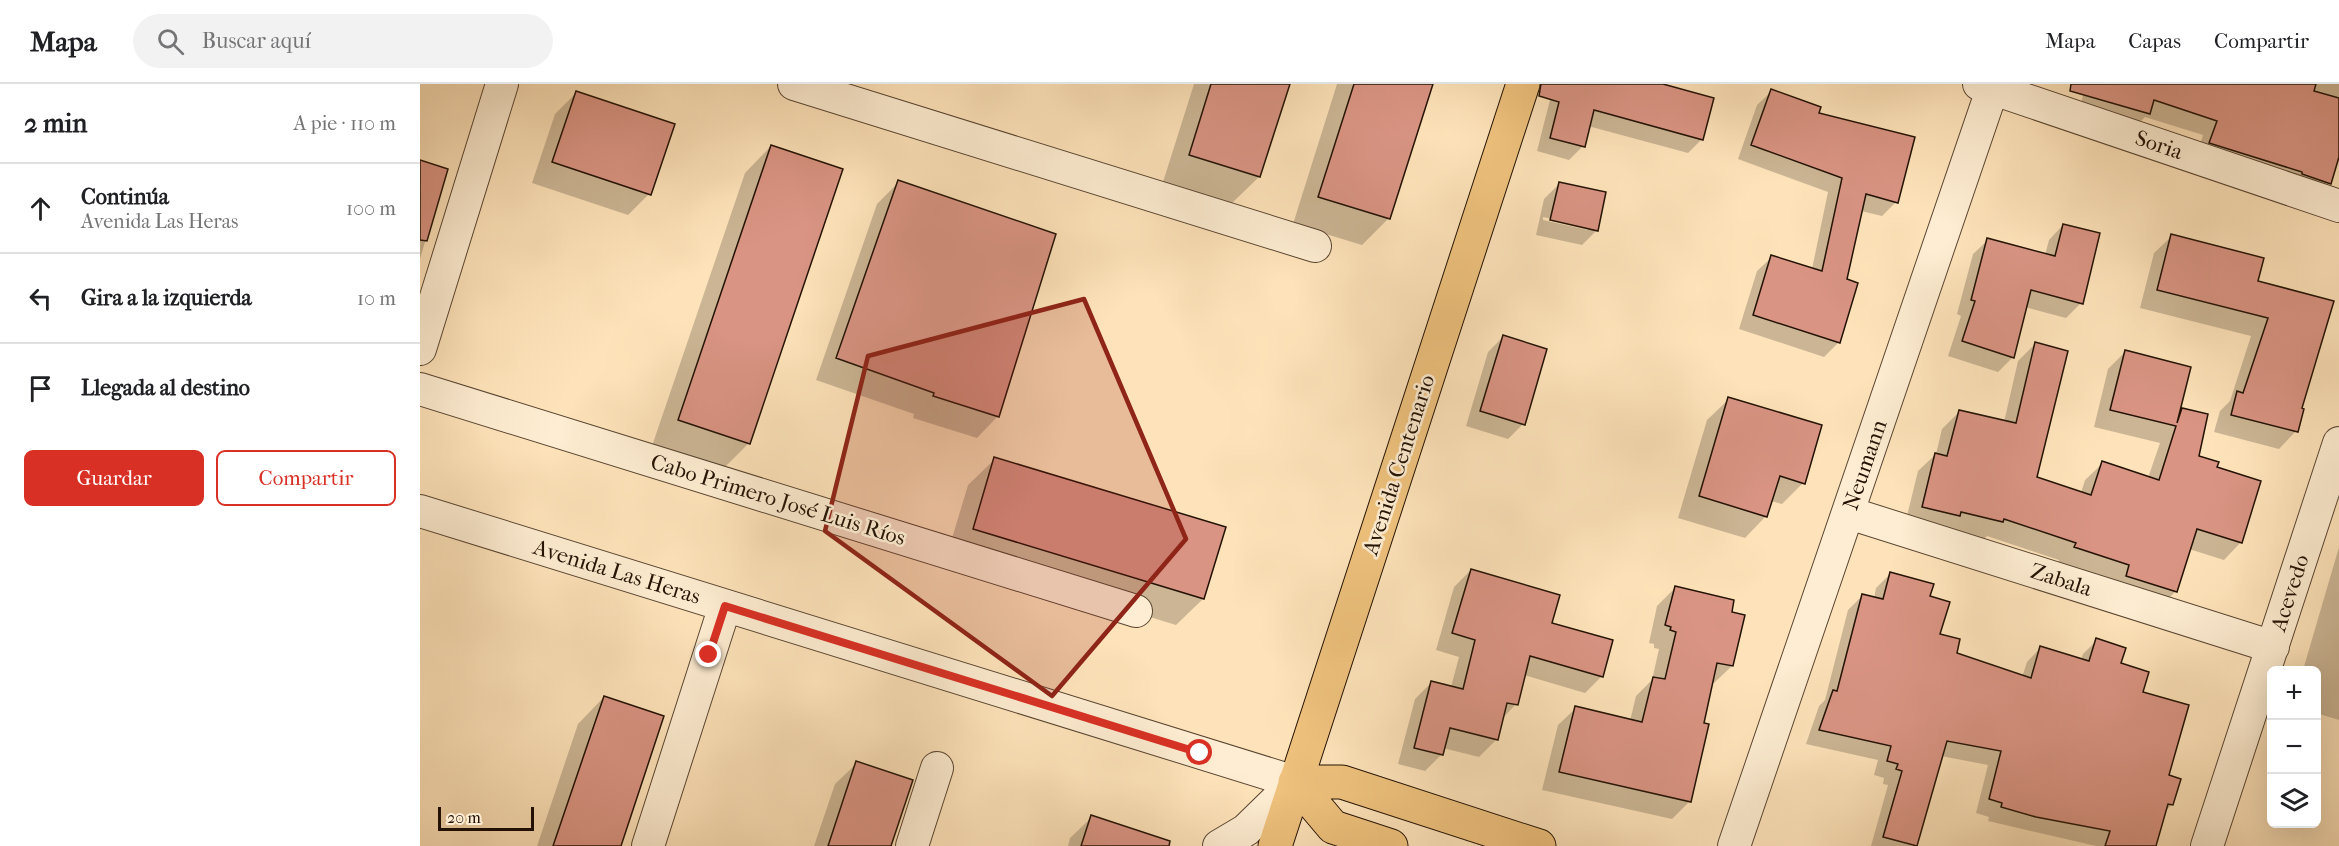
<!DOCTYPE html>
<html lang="es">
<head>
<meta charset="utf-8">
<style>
	:root { --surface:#fff; --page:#f2f2f2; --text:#202124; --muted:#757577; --line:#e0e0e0; --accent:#d93025 }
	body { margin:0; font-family:"IM FELL French Canon",serif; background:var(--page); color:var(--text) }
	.controls { position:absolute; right:18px; bottom:18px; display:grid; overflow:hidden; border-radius:9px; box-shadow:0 6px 24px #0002 }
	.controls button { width:54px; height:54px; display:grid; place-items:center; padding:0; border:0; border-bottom:2px solid var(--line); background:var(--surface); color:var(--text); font:30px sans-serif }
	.scale { position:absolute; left:18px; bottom:15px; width:96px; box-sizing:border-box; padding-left:6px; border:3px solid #231204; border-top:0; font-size:16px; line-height:21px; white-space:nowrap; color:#231204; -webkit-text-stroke:4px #feedd2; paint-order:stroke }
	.stop { position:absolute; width:18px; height:18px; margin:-14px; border:4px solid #d93025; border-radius:50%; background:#fff }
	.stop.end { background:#d93025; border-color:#fff; box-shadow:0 2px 6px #0008 }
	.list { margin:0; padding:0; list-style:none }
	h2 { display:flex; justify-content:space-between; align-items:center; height:78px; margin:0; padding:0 24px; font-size:26px }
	h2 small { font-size:20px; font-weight:400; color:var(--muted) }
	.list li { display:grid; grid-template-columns:39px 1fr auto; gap:18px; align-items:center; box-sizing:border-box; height:90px; padding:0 24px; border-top:2px solid var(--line) }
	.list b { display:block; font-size:22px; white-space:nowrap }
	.list p { margin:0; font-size:20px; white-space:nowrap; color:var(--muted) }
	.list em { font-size:20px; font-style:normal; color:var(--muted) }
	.actions { display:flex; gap:12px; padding:18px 24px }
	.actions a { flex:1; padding:14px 0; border:2px solid var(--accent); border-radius:9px; text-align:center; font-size:21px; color:var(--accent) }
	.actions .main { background:var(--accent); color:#fff }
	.icon { flex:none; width:33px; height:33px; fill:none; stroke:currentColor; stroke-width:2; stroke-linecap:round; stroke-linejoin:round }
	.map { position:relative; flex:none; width:1919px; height:762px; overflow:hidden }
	header { display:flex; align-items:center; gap:36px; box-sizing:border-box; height:84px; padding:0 30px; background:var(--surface); border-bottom:2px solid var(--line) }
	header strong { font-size:28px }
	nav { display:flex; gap:33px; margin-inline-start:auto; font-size:21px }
	.search { width:420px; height:54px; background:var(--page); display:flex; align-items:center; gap:15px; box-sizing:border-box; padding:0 21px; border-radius:33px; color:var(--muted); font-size:22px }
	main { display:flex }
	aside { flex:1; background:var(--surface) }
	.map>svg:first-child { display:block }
	.shadow { fill:#0003; fill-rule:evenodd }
	.building { fill:#d99483; stroke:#231204; stroke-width:1.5 }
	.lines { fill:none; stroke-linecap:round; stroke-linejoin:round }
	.minor-casing { stroke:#5a4632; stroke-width:34 }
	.major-casing { stroke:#231204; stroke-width:35 }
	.minor { stroke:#feedd2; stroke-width:32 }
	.major { stroke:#efc27d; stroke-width:33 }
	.route { stroke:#d93025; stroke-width:8 }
	.marked { fill:#8f2418; fill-opacity:0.2; stroke:#8f2418; stroke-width:4.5; stroke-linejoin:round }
	.labels { text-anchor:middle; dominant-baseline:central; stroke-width:5; stroke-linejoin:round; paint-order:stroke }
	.street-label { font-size:22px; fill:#231204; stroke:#feedd2 }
</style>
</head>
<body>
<header>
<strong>Mapa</strong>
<div class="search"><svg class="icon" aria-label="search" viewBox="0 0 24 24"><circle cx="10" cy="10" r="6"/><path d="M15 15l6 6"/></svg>Buscar aquí</div>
<nav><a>Mapa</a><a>Capas</a><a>Compartir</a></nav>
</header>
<main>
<aside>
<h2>2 min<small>A pie · 110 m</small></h2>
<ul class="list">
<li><svg class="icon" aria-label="ahead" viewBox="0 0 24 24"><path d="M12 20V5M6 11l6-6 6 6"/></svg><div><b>Continúa</b><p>Avenida Las Heras</p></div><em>100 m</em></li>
<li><svg class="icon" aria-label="left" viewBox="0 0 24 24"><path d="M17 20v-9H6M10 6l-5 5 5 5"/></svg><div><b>Gira a la izquierda</b></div><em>10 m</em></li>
<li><svg class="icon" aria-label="arrive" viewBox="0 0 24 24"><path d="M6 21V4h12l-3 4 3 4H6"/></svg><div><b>Llegada al destino</b></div></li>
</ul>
<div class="actions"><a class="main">Guardar</a><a>Compartir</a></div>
</aside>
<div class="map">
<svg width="1919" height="762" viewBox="0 0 1919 762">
	<rect width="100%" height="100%" fill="#fee3ba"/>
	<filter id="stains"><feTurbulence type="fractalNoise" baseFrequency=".00333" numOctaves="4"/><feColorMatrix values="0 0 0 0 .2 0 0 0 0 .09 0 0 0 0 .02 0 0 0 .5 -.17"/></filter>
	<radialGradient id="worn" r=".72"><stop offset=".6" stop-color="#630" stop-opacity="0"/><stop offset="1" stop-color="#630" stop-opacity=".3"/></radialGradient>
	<!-- shadow -->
	<path class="shadow" d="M774,0H868L839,93L812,119L743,98Z
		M917,0H1011L968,135L942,161L873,140Z
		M1134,0H1238L1282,55L1268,69L1168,42L1163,62L1149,76L1117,67Z
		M1666,0H1919V67L1910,99L1895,114L1776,73L1783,51L1725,33L1714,44L1658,31Z
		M1352,7L1397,30L1476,118L1462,132L1441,127L1426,196L1419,258L1404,273L1319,245L1337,187L1352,173L1392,185L1408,108L1318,75L1337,21Z
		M157,8L229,110L208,131L112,99L135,30Z
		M351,62L329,359L302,386L232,362L325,89Z
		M0,78L26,86L0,175Z
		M479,98L578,332L557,354L493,334L494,330L396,296L457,120Z
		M1139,100L1177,146L1162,161L1116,151L1124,115ZM1123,133L1168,143V146L1123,136Z
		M1643,141L1661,219L1646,234L1605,223L1593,273L1578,288L1528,272L1541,232L1537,230L1553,170L1568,156L1625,171L1629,156Z
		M1752,152L1837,198L1880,325L1876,347L1859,365L1794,348L1800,327L1810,317L1831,252L1720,224L1734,169Z
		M1083,253L1103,340L1088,355L1046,342L1068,268Z
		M1615,260L1616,394L1661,409L1665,396L1683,379L1728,394L1740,359L1674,343L1688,285L1705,268L1757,330L1762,325L1777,373L1795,384L1821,458L1804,476L1769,465L1756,507L1739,524L1638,480L1639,476L1567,452L1564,455L1525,445L1485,440L1498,387L1516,370L1522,345L1539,328L1584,338L1598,277Z
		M1309,315L1383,399L1362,420L1351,417L1346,432L1325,454L1258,434L1287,336Z
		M575,375L783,515L756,541L527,471L548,401Z
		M1919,463V636L1896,629V586H1883Z
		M1051,486L1130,540L1182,592L1165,609L1104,591L1096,620L1082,635L1076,656L1059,673L1023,664L1022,670L1005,687L978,680L995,615L1012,598L1031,603L1039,573L1016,566L1034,503Z
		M1470,490L1509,514L1518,551L1535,570L1602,593L1607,578L1621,563L1661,576L1663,570L1677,556L1699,580L1721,609L1747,692L1752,721L1744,728L1733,762H1676L1568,737L1569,733L1556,729L1568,681L1521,672L1496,762H1451L1468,701L1463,700L1464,694L1454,691L1458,676L1386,660L1399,622L1405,616L1428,526L1442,512L1454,515L1456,504Z
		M1255,504L1310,529L1312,582L1294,599H1291L1282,640L1270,717L1252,735L1122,706L1138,641L1156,624L1210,637L1216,612L1232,596L1239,565L1234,564V560L1229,559L1237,522Z
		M184,613L199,762H117L158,640Z
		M437,679L469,762H394L415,700Z
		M672,733L733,762H648L650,754Z"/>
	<!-- building -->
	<path class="building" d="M791,0H870L840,93L769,71Z
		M934,0H1013L970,135L898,113Z
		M1121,0H1243L1294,14L1283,56L1174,26L1165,63L1130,54L1139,18L1119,12Z
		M1651,0H1896L1894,7L1919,14V73L1911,100L1882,90V88L1789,59L1797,37L1734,16L1730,30L1650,7Z
		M1351,5L1401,23L1399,29L1495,53L1478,119L1446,110L1427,195L1438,199L1420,259L1333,231L1351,171L1402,187L1422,94L1331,61Z
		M156,7L255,40L231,111L132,78Z
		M351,61L423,85L330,360L258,336Z
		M0,76L28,85L7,157L0,156Z
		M478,96L636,150L579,333L513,312L514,309L416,274Z
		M1139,98L1186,108L1178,147L1130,136Z
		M1643,140L1680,149L1663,220L1611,206L1594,274L1542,257L1555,217L1551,216L1567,154L1635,172Z
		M1751,150L1844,174L1838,197L1914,217L1882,324L1884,325L1878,348L1811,331L1817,307L1823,309L1848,234L1737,206Z
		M1083,251L1127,265L1105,341L1060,327Z
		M1615,258L1648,267L1617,393L1671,411L1682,377L1739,396L1756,342L1690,326L1705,266L1771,283L1757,339L1762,324L1788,330L1779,372L1799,378L1797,383L1841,397L1822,459L1777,445L1757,508L1706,492L1709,481L1654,463L1656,459L1584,435L1583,438L1541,428L1540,432L1502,423L1515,369L1527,372L1539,326L1596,339Z
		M1308,313L1402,341L1385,400L1360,392L1347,433L1279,412Z
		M574,373L806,443L784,515L553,445Z
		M1051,485L1140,511L1132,539L1193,556L1183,593L1110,572L1098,621L1087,619L1078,656L1030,644L1023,671L994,664L1011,597L1043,605L1055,556L1032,549Z
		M1470,488L1514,500L1510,512L1530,518L1520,550L1540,555L1537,569L1611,594L1620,562L1669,577L1676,554L1706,564L1701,579L1729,588L1723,608L1769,621L1749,691L1761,695L1753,721L1748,720L1736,762H1685L1690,747L1616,733L1581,723L1582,719L1569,715L1581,667L1527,657L1497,762L1463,753L1482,687L1476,685L1478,680L1467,677L1471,662L1399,646L1413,606L1417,607L1442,510L1463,515Z
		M1255,502L1314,516L1312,528L1325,531L1313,582L1297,579L1284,639L1289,640L1271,718L1139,688L1155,622L1222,638L1233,593L1245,595L1256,548L1250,546L1251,543L1245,541Z
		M184,612L244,632L201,762H133Z
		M436,677L493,696L471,762H408Z
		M671,731L750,757L749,762H661Z"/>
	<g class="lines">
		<!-- minor casing -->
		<g class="minor-casing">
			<path id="minor" d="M374,0L895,162
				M1559,0L1919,122
				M0,265L82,0
				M0,305L716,527
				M0,427L875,698L826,746L799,762
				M1429,429L1853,563
				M228,762L305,522
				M492,762L517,684
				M1314,762L1574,0
				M1787,762L1919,359"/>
		</g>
		<!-- major casing -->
		<g class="major-casing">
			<path id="major" d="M875,698H922L1119,762
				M875,698L913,743L971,762
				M855,762L1103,0"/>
		</g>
		<!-- minor -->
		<use href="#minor" class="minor"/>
		<!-- major -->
		<use href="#major" class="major"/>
	</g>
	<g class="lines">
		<!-- route -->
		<path class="route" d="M289,571L305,522L780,669"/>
	</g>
	<!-- marked area -->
	<path class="marked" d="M664,215L766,455L632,612L405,447L448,272Z"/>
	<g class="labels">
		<!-- street labels -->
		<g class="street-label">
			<text transform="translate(1739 61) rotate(19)">Soria</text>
			<text transform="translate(979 381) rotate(-72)">Avenida Centenario</text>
			<text transform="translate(1445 381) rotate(-71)">Neumann</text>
			<text transform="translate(358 416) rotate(17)">Cabo Primero José Luis Ríos</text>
			<text transform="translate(197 488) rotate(17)">Avenida Las Heras</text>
			<text transform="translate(1641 496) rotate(18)">Zabala</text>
			<text transform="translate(1870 509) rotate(-72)">Acevedo</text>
		</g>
	</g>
	<rect width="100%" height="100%" filter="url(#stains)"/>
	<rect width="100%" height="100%" fill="url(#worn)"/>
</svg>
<div class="controls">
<button>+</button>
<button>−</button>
<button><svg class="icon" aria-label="layers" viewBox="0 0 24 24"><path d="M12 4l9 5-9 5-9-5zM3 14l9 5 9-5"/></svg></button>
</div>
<div class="scale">20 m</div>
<div class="stop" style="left:780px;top:669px"></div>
<div class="stop end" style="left:289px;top:571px"></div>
</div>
</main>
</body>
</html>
